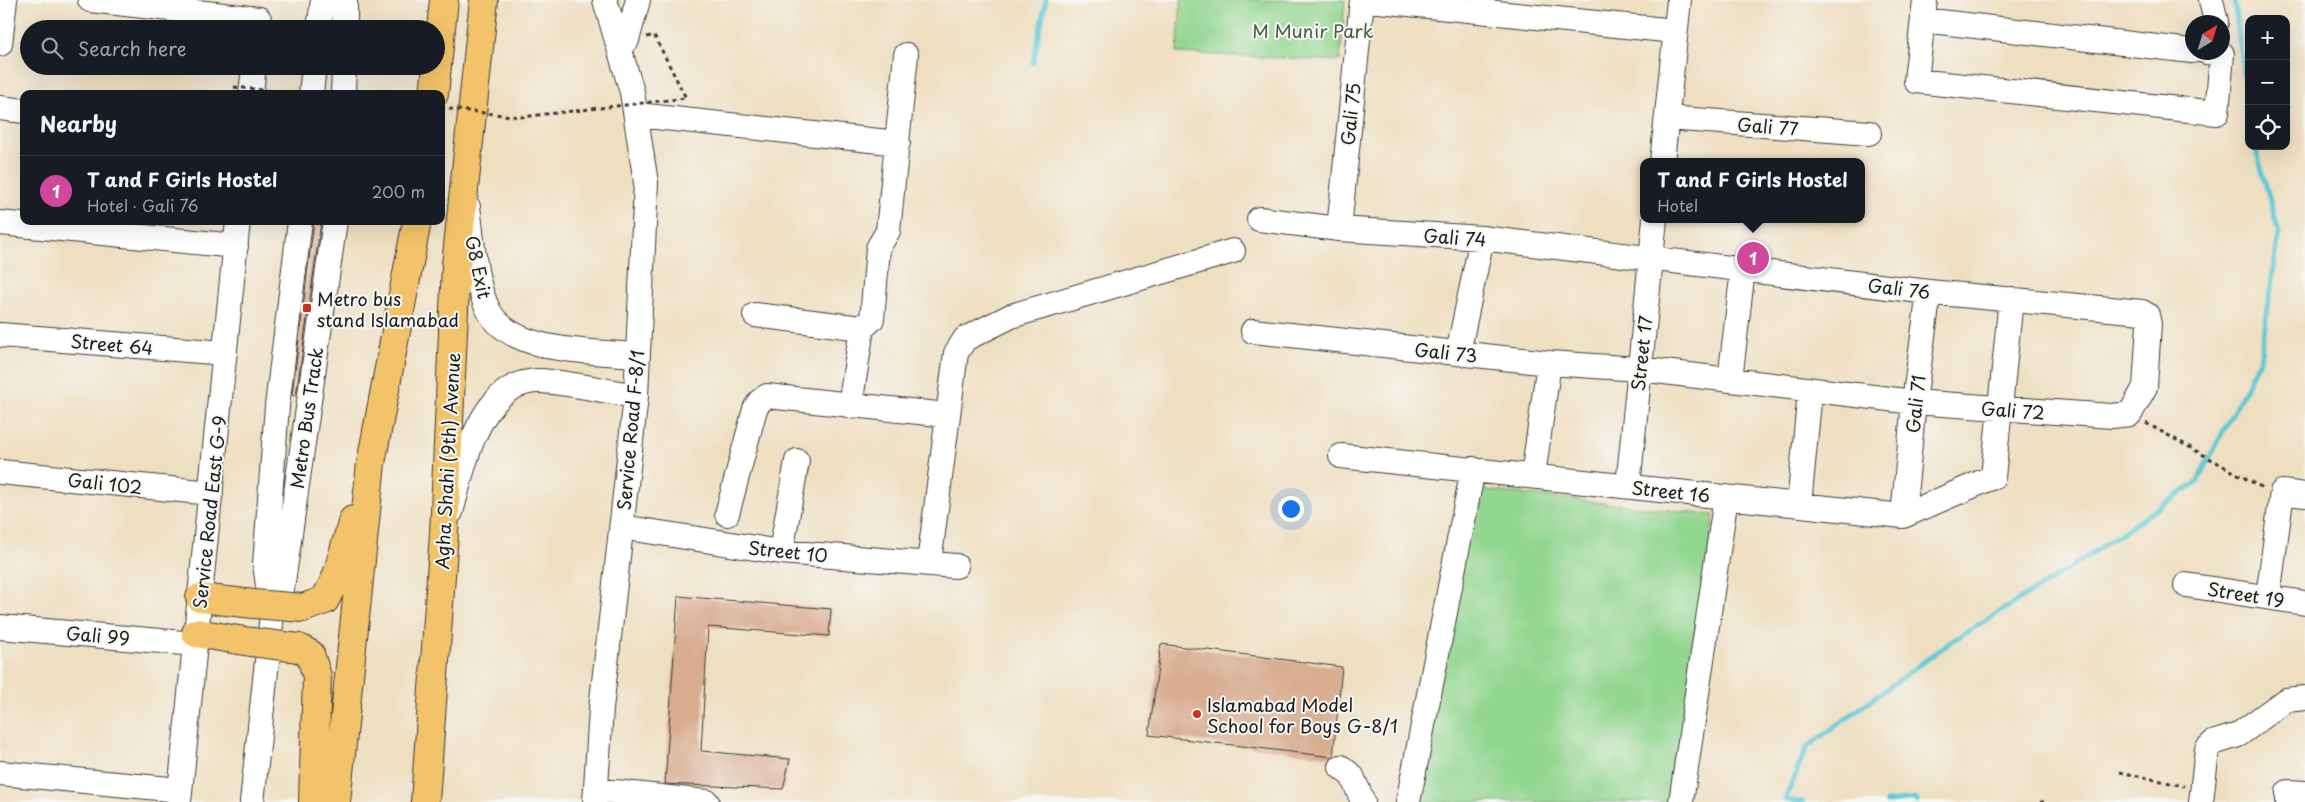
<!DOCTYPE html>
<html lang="en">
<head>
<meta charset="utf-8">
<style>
	:root { --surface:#171b24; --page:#242831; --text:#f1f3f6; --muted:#9ea1a6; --line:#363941; --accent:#ea580c }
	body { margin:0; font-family:"Playpen Sans",sans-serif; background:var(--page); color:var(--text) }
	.controls { position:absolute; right:15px; top:15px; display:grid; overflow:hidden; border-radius:10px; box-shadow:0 5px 20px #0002 }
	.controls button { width:45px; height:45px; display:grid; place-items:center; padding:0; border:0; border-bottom:1px solid var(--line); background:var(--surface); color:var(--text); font:25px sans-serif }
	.compass { position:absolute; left:2185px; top:15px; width:45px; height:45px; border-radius:50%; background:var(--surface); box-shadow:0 5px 20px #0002; rotate:38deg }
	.you { position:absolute; left:1290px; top:508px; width:18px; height:18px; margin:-12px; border:4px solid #fff; border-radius:50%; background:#1a73e8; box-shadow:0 0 0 8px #1a73e833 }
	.badge { display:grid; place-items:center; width:32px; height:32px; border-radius:50%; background:var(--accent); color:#fff; font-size:16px; font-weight:700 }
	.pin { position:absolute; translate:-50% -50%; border:2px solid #fff; box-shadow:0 1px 5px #0006 }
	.popup { position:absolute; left:1640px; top:158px; width:225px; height:65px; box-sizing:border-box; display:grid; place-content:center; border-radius:10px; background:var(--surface); filter:drop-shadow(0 1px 4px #0005); font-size:16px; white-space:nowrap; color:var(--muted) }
	.popup b { font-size:19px; color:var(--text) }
	.popup::after { content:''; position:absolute; left:50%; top:100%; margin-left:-10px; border:10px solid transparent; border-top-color:var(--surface) }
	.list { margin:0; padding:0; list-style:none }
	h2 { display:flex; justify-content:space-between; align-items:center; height:65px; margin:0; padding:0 20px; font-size:21px }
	h2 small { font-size:16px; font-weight:400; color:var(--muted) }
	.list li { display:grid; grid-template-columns:32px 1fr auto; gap:15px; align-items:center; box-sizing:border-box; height:70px; padding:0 20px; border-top:1px solid var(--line) }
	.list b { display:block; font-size:19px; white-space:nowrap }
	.list p { margin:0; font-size:16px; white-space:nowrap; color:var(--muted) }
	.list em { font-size:16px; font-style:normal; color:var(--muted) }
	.icon { flex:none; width:28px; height:28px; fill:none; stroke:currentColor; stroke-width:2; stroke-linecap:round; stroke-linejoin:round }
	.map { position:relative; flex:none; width:2305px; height:802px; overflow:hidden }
	.search { position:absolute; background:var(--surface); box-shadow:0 5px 20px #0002; left:20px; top:20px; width:425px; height:55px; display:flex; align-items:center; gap:12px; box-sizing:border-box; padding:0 18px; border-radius:28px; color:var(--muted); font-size:19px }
	.panel { position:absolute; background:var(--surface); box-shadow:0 5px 20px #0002; left:20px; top:90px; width:425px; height:135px; border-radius:10px }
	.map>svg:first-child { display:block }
	.green { fill:#92d68f; stroke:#577956 }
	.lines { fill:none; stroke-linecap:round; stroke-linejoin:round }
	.stream { stroke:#5dc8d6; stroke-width:5 }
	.building { fill:#d8ac8f }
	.minor-casing { stroke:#3c3935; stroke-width:26 }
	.major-casing { stroke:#3c3935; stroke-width:30 }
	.path { stroke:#3c3935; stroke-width:3; stroke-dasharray:4 4; stroke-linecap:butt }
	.minor { stroke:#fff; stroke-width:24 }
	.major { stroke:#f2c36a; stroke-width:28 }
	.major-bridge-casing { stroke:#3c3935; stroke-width:30; stroke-linecap:butt }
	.path-bridge { stroke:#3c3935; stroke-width:3; stroke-dasharray:4 4; stroke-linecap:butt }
	.major-bridge { stroke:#f2c36a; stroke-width:28 }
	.poi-dot { fill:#c8321e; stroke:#f6f6f2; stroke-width:2 }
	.labels { text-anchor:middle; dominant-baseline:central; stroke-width:4; stroke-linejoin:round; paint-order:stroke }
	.park-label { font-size:18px; fill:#455d44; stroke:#f6f6f2 }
	.street-label { font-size:18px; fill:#1c1c1c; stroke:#f6f6f2 }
	.poi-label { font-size:18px; fill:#1c1c1c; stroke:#f6f6f2; text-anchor:start }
</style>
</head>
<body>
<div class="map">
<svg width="2305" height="802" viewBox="0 0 2305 802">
	<rect width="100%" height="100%" fill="#f6f6f2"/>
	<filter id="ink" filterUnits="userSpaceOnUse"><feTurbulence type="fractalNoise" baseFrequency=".02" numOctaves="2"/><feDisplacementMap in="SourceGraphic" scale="10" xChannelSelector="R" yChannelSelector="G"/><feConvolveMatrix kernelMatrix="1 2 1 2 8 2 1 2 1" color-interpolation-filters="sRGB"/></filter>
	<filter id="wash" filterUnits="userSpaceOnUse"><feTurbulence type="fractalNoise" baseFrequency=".0096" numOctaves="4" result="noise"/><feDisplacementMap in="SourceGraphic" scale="20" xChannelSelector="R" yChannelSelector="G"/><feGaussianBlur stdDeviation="1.12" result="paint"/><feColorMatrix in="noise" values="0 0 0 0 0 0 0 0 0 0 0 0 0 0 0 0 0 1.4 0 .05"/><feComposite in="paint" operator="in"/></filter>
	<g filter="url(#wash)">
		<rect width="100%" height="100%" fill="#eedfc1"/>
		<!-- green -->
		<path class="green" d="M1181,0H1345L1340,61L1177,53Z
			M1475,489L1714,515L1674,802H1413Z"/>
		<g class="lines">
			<!-- stream -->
			<path class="stream" d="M2234,0L2249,116
				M1033,63L1046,0
				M1803,802L1785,800L1807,747L1952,641L2058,576L2197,482L2260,360L2279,233L2255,146
				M1886,802L1916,799L1917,802"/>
		</g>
		<g id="blocks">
			<!-- building -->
			<path class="building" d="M314,221H321L296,396L292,395Z
				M678,596L831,609L829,636L708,627L701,751L790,759L783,789L665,784Z
				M1161,644L1342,667L1333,757L1149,735Z"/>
		</g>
	</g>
	<g filter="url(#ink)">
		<use href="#blocks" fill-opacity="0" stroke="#3c3935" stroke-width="1"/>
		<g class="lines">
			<!-- minor casing -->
			<g class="minor-casing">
				<path id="minor" d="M90,0L259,19
					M1369,0L1675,31
					M1925,0L1916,81L2217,113L2222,54L2206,52
					M2211,0L2216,22
					M1923,20L2192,51
					M319,29L323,0
					M345,29V0
					M627,40L638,0
					M0,44L5,0
					M251,94L254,66
					M311,94L314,66
					M343,94L344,66
					M0,108L24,111
					M637,115L898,143
					M1667,118L1869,133
					M1662,162L1679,0
					M468,207C473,240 473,281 489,311C512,354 594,351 637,355
					M0,223L236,246
					M1339,229L1362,0
					M755,315L862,328
					M1253,331L1549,363L1639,369L1914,402L2112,416L2130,414L2145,387L2149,324L2147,315L2142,312L1929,292L1482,238L1339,229L1259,219
					M0,335L225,353
					M1458,353L1482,238
					M1730,380L1743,269
					M850,406L862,328L872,319L878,248L888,231L906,55
					M1341,456L1903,516L1993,477L2011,299
					M0,472L211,493
					M1533,476L1549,363
					M1628,486L1655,219
					M1799,505L1810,391
					M451,512C464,466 479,379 541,381C572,383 605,391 636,396
					M727,514L755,409L760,401L767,396L947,415
					M1903,516L1914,402L1929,292
					M622,527L781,552L956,566
					M781,552L797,461
					M929,563L956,353L965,339L1011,316L1233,251
					M2186,585L2305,603
					M2268,597L2282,492L2305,495
					M275,608L281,596L335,221
					M0,627L195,644
					M1341,767L1352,776L1363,802
					M0,773L180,790
					M597,790L707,802
					M179,802L238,221
					M252,802L272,614L265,564L277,406L300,221
					M595,802L601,709L636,396L646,183L632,92L605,0
					M1408,802L1473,469
					M1681,802L1726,497
					M2201,802L2207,749L2213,743L2238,735L2286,700L2305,698
					M2288,802V792L2305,793"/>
			</g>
			<!-- major casing -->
			<g class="major-casing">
				<path id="major" d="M434,94L444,0
					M200,598L254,604
					M303,608L325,600L336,578L353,520
					M196,633L251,642
					M299,648L310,654L317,676L313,802
					M336,802L371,463L417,221
					M425,802L444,534L456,265L484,0"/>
			</g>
			<!-- path -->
			<path class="path" d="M647,37L654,35L686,98
				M2146,423L2263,488
				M2120,772L2184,786
				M2040,802H2048"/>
			<!-- minor -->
			<use href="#minor" class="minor"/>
			<!-- major -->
			<use href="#major" class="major"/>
			<!-- major-bridge casing -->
			<g class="major-bridge-casing">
				<path id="major-bridge" d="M254,604L303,608
					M251,642L299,648"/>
			</g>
			<!-- path-bridge -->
			<path class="path-bridge" d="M234,87L300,94
				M441,108L521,117L686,98"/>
			<!-- major-bridge -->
			<use href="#major-bridge" class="major-bridge"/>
		</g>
	</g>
	<!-- markers -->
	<g class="poi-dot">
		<rect x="302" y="303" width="10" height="10" rx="2.5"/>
		<circle cx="1197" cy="714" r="5"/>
	</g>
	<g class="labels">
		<!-- park labels -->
		<g class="park-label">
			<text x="1313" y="30">M Munir Park</text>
		</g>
		<!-- street labels -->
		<g class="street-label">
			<text transform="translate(1350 114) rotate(-84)">Gali 75</text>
			<text transform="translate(1768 126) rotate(4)">Gali 77</text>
			<text transform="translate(1455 237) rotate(4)">Gali 74</text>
			<text transform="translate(479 267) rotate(78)">G8 Exit</text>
			<text transform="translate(1899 288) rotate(7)">Gali 76</text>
			<text transform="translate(112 344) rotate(5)">Street 64</text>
			<text transform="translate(1446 352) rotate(6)">Gali 73</text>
			<text transform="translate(1641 353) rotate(-84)">Street 17</text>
			<text transform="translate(1915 404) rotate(-84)">Gali 71</text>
			<text transform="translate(2013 410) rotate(4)">Gali 72</text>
			<text transform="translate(306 418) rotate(-82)">Metro Bus Track</text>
			<text transform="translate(630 430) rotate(-85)">Service Road F-8/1</text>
			<text transform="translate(447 461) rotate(-87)">Agha Shahi (9th) Avenue</text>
			<text transform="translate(105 483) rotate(6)">Gali 102</text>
			<text transform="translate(1671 491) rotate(6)">Street 16</text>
			<text transform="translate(209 512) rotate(-84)">Service Road East G-9</text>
			<text transform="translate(788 551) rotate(6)">Street 10</text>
			<text transform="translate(2246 594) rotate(9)">Street 19</text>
			<text transform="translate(98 635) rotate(5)">Gali 99</text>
		</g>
		<!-- poi labels -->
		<g class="poi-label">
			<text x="317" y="298">Metro bus<tspan x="317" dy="21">stand Islamabad</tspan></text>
			<text x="1207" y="704">Islamabad Model<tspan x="1207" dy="21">School for Boys G-8/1</tspan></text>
		</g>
	</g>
</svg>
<div class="controls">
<button>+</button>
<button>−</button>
<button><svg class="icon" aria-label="locate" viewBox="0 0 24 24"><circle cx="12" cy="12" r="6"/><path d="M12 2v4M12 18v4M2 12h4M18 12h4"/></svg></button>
</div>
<svg class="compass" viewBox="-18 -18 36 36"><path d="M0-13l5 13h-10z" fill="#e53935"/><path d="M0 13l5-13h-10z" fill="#9ea1a6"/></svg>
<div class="you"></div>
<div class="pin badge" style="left:1753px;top:258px;background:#d1479c">1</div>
<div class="popup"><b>T and F Girls Hostel</b>Hotel</div>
<div class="search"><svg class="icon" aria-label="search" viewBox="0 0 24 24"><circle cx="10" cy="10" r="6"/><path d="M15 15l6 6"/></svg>Search here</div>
<section class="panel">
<h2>Nearby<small></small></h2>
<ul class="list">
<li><span class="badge" style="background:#d1479c">1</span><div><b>T and F Girls Hostel</b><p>Hotel · Gali 76</p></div><em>200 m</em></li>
</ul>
</section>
</div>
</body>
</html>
